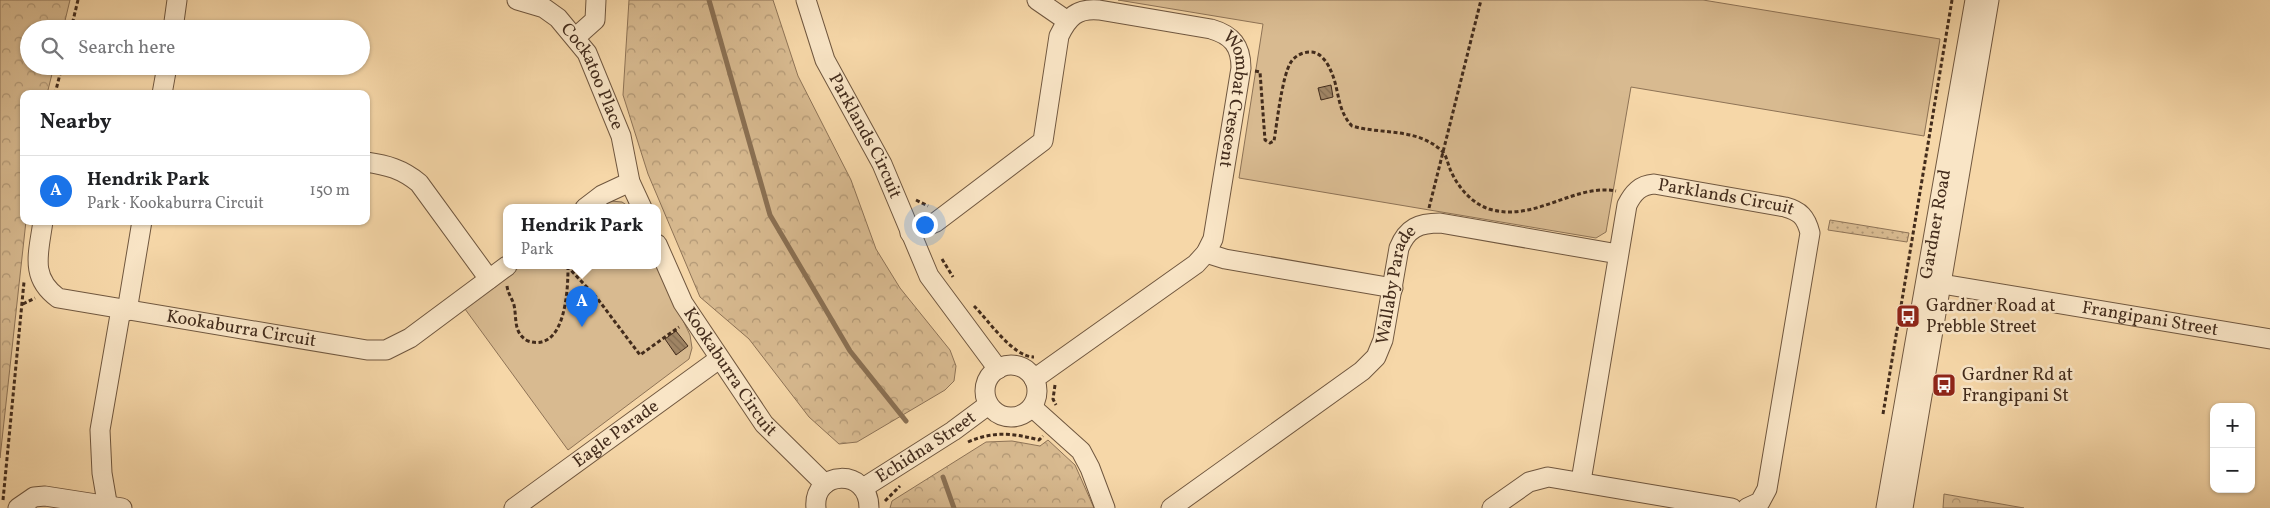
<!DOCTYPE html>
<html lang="en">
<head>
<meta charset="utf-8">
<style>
	:root { --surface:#fff; --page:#f2f2f2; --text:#202124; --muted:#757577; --line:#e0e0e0; --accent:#1a73e8 }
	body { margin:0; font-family:Vollkorn,serif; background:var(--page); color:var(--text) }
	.controls { position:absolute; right:15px; bottom:15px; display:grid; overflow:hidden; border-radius:10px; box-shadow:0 1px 4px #0004 }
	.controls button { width:45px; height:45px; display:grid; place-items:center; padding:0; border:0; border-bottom:1px solid var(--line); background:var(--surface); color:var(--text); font:25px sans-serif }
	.you { position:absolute; left:924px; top:224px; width:18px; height:18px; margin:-12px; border:4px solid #fff; border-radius:50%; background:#1a73e8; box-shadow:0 0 0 8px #1a73e833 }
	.badge { display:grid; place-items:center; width:32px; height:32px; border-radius:50%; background:var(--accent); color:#fff; font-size:16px; font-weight:700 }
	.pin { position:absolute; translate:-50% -41px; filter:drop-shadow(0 1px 2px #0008) }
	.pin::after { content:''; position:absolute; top:26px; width:18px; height:15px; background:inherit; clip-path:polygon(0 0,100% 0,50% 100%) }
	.popup { position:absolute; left:503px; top:204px; width:158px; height:65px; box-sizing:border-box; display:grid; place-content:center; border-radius:10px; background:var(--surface); filter:drop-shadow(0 1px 4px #0005); font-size:16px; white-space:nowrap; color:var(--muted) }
	.popup b { font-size:19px; color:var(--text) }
	.popup::after { content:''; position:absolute; left:50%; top:100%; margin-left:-10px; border:10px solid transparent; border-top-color:var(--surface) }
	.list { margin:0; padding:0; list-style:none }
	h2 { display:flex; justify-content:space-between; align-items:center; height:65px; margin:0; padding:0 20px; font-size:21px }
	h2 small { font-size:16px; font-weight:400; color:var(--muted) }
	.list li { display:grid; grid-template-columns:32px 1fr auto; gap:15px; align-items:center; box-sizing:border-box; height:70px; padding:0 20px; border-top:1px solid var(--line) }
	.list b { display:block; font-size:19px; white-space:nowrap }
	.list p { margin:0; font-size:16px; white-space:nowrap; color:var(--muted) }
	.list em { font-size:16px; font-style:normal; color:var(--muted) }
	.icon { flex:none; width:28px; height:28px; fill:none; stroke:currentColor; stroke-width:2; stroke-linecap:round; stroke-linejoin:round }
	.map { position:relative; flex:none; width:2270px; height:508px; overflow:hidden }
	.search { position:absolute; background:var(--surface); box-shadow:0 1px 4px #0004; left:20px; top:20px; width:350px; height:55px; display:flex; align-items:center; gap:12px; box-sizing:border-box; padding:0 18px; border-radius:28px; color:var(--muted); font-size:19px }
	.panel { position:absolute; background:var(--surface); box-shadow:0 1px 4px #0004; left:20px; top:90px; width:350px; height:135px; border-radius:10px }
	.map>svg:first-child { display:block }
	.grass { fill:url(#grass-dots); stroke:#8e7356 }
	.forest { fill:url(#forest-crowns); stroke:#8e7356 }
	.green { fill:#d8ba90; stroke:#8e7356 }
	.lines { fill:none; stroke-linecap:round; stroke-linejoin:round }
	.stream { stroke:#8a7053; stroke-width:5 }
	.building { fill:url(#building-back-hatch); stroke:#432c1c }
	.minor-casing { stroke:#70573f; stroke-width:21 }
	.path { stroke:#432c1c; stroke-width:3; stroke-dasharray:4 2.5; stroke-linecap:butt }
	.minor { stroke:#f9e5c6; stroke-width:19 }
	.labels { text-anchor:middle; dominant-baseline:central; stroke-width:5; stroke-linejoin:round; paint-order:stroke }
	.street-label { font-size:18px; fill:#432c1c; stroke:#f9e5c6 }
	.poi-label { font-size:18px; fill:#432c1c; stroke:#f9e5c6; text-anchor:start }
</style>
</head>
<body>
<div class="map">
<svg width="2270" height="508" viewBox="0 0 2270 508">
	<defs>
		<pattern id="grass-dots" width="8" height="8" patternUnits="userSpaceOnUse" patternTransform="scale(1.25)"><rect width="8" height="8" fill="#d8ba90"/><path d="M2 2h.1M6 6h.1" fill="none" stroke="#b19775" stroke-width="1.8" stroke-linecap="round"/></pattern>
		<pattern id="forest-crowns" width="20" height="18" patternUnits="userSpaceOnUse" patternTransform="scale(1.25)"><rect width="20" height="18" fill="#d8ba90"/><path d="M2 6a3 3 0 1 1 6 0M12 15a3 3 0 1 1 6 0" fill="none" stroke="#b19775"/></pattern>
		<pattern id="building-back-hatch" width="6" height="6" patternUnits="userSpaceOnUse" patternTransform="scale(1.25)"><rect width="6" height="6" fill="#a08565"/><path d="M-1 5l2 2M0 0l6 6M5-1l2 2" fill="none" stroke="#846d52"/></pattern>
	</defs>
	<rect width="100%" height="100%" fill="#f6d7a8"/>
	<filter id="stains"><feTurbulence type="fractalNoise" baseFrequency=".004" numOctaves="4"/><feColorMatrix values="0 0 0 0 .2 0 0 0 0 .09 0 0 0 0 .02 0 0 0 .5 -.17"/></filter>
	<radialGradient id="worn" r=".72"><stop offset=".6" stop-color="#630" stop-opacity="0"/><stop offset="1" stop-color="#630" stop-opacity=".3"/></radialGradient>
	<!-- grass -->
	<path class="grass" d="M1830,220L1909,233L1907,242L1828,230Z"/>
	<!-- forest -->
	<path class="forest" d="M0,0H70L63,29H29V66H54L47,94H24V221H26L0,458Z
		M629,0H773L798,76L851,180L876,249L900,288L950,350L956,366L954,381L945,390L857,442L839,444L809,417L749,339L700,297L648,174L623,95Z
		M1048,440L1075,465L1094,508H890L892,501L986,442L1012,441L1040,446Z
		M1944,494L2024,508H1943Z"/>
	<!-- green -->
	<path class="green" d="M1118,0H1703L1940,39L1924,136L1631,87L1606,232L1596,238L1239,178L1263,24Z
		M611,201L622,202L631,208H597Z
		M521,266H657L690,335L692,348L689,359L568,450L465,309Z"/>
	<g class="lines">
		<!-- stream -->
		<path class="stream" d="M709,0L770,215L850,351L906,421
			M943,477L954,508"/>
	</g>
	<!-- building -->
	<path class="building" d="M1331,85L1333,97L1321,100L1318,88Z
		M676,331L688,346L676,355L665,339Z"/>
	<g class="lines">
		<!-- minor casing -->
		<g class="minor-casing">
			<g id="minor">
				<path id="s1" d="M517,0L544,8L558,18L587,53L621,136L630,182L642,208"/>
				<path id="s2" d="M806,0L825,60L882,164L929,276L998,369"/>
				<path d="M1037,0L1066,20"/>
				<path d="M173,29L177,0"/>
				<path d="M576,37L595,20L596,0"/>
				<path d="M162,94L167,66"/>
				<path d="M366,162C387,165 402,169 419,183L489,279"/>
				<path d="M585,208L602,195L630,182"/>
				<path id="s3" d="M43,221C39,252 29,277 58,298L367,350H386L410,338L507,266"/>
				<path id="s4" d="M910,233L936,222L1043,141L1059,36C1068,17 1077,8 1099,10L1211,29C1232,35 1241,46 1241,68L1213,239L1206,253L1196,264L1034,379"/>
				<path id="s5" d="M657,244L683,303L764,424L825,484"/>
				<path d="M1206,253L1225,259L1393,288"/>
				<path id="s6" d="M1942,284L2270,339"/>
				<path d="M127,311L142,221"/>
				<circle cx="1011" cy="391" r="26"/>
				<path d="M1032,407L1081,451L1090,468L1105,508"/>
				<path id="s7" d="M1581,481L1627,205C1633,193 1640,185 1654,184L1785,207C1800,211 1806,217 1810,233L1767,489L1760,502L1747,508"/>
				<path id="s8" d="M863,488L953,431L988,405"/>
				<path d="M18,508L34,497L45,496L122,508"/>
				<path d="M108,508L102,473L100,430L121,309"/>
				<path id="s9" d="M514,508L719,359"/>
				<path d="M816,508C812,470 869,467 869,508"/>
				<path id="s10" d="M1171,508L1362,371L1376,357L1383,340L1399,248C1407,228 1419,223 1440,223L1618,254"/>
				<path d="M1492,508L1529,482L1548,477L1732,508"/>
				<path id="s11" d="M1886,508L1975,0"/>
				<path d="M1903,508L1989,0"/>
			</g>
		</g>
		<!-- path -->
		<path class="path" d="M71,29L78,0
			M1255,71L1260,72L1265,140L1270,143L1274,141C1277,123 1282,76 1291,62C1296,55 1303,52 1311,52C1320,52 1327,62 1330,69C1340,89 1336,109 1352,126C1383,135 1417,127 1443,152C1446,155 1448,164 1450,169C1457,186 1471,203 1489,209C1535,223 1574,183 1616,191
			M55,94L62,66
			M916,200L928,206
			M1429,208L1481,0
			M942,259L953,277
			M567,266L597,298L640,355L679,327
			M507,286C508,294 512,298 514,305C517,319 513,333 528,341C565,353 568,291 568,268
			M23,304L35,298
			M974,306C989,321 1013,357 1034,357
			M1055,385L1053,399L1056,405
			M1883,414L1952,0
			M968,442C993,431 1013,433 1039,440L1043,436
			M3,500L24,282
			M885,501L900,486"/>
		<!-- minor -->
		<use href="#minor" class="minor"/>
	</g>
	<!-- icons -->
	<defs>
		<g id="bus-square" transform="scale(1.25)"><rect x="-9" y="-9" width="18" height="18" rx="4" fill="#8f2418" stroke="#f9e5c6"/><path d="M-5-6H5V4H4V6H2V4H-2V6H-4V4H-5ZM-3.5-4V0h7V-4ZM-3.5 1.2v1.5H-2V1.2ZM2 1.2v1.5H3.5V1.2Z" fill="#fff"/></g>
	</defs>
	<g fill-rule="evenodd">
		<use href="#bus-square" x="1908" y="316"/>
		<use href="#bus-square" x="1944" y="385"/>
	</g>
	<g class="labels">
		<!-- street labels -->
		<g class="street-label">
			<text stroke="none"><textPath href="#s1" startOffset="114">Cockatoo Place</textPath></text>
			<text stroke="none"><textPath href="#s4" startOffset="519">Wombat Crescent</textPath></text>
			<text stroke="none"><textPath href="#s2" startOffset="149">Parklands Circuit</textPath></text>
			<text stroke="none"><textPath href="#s7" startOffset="389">Parklands Circuit</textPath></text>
			<text stroke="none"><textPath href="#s11" startOffset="288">Gardner Road</textPath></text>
			<text stroke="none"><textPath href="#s10" startOffset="330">Wallaby Parade</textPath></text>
			<text stroke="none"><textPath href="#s6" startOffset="211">Frangipani Street</textPath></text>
			<text stroke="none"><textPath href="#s3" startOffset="270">Kookaburra Circuit</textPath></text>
			<text stroke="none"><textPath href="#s5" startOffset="148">Kookaburra Circuit</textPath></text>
			<text stroke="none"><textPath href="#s9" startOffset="126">Eagle Parade</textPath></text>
			<text stroke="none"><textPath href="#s8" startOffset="75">Echidna Street</textPath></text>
		</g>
		<!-- poi labels -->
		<g class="poi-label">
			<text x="1926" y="306">Gardner Road at<tspan x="1926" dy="21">Prebble Street</tspan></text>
			<text x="1962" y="375">Gardner Rd at<tspan x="1962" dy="21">Frangipani St</tspan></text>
		</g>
	</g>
	<rect width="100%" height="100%" filter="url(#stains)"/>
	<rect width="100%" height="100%" fill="url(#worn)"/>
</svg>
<div class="controls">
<button>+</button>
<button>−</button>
</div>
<div class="you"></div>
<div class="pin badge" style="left:582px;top:327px">A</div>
<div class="popup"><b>Hendrik Park</b>Park</div>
<div class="search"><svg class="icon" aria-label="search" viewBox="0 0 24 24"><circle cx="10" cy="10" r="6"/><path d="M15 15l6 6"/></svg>Search here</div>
<section class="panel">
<h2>Nearby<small></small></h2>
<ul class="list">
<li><span class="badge">A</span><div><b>Hendrik Park</b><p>Park · Kookaburra Circuit</p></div><em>150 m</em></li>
</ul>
</section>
</div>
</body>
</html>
